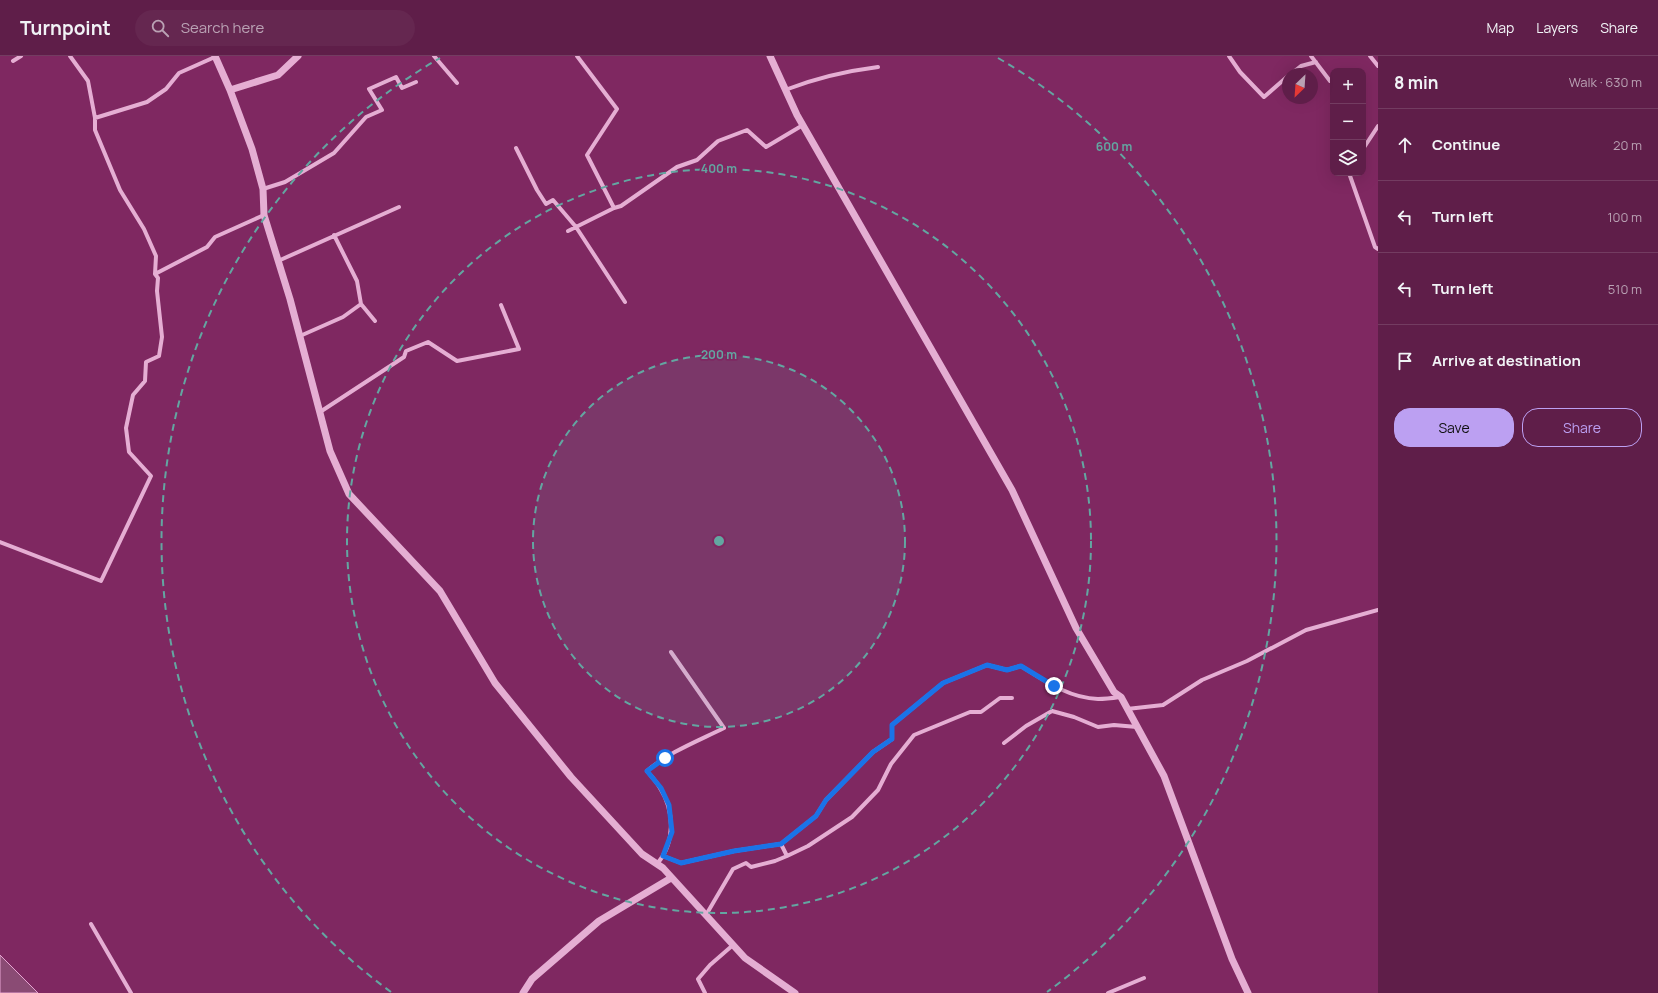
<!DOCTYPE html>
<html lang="en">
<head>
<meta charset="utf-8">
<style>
	:root { --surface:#5f1e49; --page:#652750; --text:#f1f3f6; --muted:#baa2b4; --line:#733c61; --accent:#bca0f2 }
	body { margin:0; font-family:Manrope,sans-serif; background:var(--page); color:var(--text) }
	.controls { position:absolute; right:12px; top:12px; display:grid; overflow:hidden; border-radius:8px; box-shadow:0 4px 16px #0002 }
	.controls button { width:36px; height:36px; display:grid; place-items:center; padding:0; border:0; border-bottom:1px solid var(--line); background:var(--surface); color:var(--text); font:20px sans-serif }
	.compass { position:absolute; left:1282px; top:12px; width:36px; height:36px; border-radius:50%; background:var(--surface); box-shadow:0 4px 16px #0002; rotate:205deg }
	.stop { position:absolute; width:12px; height:12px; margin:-9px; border:3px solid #1a73e8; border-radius:50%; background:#fff }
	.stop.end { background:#1a73e8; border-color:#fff; box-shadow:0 1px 4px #0008 }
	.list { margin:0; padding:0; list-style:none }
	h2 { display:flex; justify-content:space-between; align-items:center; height:52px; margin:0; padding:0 16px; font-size:17px }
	h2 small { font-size:13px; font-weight:400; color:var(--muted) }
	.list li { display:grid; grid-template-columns:26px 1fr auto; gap:12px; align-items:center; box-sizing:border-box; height:72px; padding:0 16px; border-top:1px solid var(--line) }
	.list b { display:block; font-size:15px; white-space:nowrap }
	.list em { font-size:13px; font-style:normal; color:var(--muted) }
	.actions { display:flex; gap:8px; padding:12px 16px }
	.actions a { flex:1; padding:9px 0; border:1px solid var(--accent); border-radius:16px; text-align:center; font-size:14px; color:var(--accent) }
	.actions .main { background:var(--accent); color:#111 }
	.icon { flex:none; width:22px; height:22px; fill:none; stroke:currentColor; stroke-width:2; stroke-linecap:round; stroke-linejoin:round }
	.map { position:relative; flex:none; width:1378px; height:937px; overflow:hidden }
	header { display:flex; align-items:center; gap:24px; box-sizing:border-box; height:56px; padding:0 20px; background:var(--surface); border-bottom:1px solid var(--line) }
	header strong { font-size:19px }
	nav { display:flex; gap:22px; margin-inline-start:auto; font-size:14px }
	.search { width:280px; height:36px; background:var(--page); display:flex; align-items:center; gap:10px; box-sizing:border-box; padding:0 14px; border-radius:22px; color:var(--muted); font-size:15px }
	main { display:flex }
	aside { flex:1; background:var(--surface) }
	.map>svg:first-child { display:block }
	.water { fill:#8a4b74; stroke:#e5a3d1 }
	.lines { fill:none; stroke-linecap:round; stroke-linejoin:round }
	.minor { stroke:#e5aed3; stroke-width:4 }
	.tertiary { stroke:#e5aed3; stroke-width:7 }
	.route { stroke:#1a73e8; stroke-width:5 }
	.ring { fill:none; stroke:#63a6a1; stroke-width:2; stroke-dasharray:7 5 }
	.centre { fill:#63a6a1; stroke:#7f2861; stroke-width:2 }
	.ring-label { font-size:12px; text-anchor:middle; font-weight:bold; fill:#63a6a1; stroke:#7f2861; stroke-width:3.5; stroke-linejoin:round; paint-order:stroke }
</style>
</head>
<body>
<header>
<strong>Turnpoint</strong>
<div class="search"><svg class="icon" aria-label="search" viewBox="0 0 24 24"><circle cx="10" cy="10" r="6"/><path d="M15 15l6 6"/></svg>Search here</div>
<nav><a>Map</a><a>Layers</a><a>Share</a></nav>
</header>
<main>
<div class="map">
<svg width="1378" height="937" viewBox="0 0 1378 937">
	<rect width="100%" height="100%" fill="#7f2861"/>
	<!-- water -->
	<path class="water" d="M0,899L38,937H0Z"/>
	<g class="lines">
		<!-- minor -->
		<path class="minor" d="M434,0L457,27
			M577,0L617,53L587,99L614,152
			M1229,0L1240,16L1264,41L1288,20
			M1311,0L1330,25
			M1370,0L1378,10
			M13,5L21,0
			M1291,18L1301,10L1316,6
			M785,34C816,22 846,15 878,11
			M95,62L147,46L166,33L179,17L215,1
			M516,92L537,134L546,148L553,144L576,171L625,246
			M1363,93L1378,70
			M1349,117L1375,191L1378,193
			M263,133L285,126L334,97L366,61L382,54L369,33L396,21L402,32L416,26
			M568,175L614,152L621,150L677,111L697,104L718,85L747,74L766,91L803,69
			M334,179L357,225L361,248L375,265
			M278,205L399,151
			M155,218L207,191L215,181L264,159
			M300,280L343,261L361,248
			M320,356L404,301L406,295L428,286L457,305L519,293L501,249
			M0,486L101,525L151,420L129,396L126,372L133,339L145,325L146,306L159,300L162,281L157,235L158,222L155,218L156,200L144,173L120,134L95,74V62L88,25L70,0
			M1127,653L1163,649L1202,624L1247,605L1306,574L1378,554
			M1004,687L1026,670L1052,655L1074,661L1098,671L1114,669L1137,671
			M663,800L681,807L734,795L781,788L816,760L826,744L873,696L892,683V669L943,627L987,609L1007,614L1021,610C1045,625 1069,642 1098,643C1105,643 1113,642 1120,641
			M787,800L808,790L852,761L878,734L891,708L914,679L970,656H981L1000,642H1012
			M657,808C675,787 675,756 660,732C657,726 651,720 647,715C669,696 698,685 724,672L671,596
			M706,859L733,813L746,807L751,811L775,805L787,800L781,788
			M91,868L131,937
			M705,937L698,923L710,909L733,889
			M1108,937L1144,922"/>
		<!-- tertiary -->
		<path class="tertiary" d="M215,0L230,34L252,93L263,133L264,159L290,243L330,395L349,438L440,535L495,627L571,721L642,798L663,812L745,902L795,937
			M770,0L797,59L1012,434L1076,572L1114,636L1121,641L1164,720L1232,903L1248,937
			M230,34L278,19L298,0
			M523,937L532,923L599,865L671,822"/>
	</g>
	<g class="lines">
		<!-- route -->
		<path class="route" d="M665,702L647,715L661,732L669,749L672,776L663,800L681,807L734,795L781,788L816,760L826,744L873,696L892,683V669L943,627L987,609L1007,614L1021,610L1054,630"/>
	</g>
	<!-- distance rings -->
	<circle cx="719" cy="485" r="186" fill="#63a6a1" fill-opacity=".12"/>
	<g class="ring">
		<circle cx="719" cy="485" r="186"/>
		<circle cx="719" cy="485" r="372"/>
		<path d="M391 936A558 558 0 0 1 440 2M998 2A558 558 0 0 1 1047 936"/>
	</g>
	<circle cx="719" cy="485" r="6" class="centre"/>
	<g class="ring-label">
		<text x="1114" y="95">600 m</text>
		<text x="719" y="117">400 m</text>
		<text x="719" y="303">200 m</text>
	</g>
</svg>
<div class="controls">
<button>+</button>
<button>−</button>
<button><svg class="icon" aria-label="layers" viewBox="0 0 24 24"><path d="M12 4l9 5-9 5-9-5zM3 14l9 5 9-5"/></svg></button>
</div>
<svg class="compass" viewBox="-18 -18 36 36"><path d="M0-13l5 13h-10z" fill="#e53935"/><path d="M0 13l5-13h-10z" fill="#baa2b4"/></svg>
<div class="stop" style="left:665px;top:702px"></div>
<div class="stop end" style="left:1054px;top:630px"></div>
</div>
<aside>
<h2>8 min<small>Walk · 630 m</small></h2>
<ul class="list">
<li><svg class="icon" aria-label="ahead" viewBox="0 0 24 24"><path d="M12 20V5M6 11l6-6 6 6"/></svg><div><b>Continue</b></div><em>20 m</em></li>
<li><svg class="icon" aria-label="left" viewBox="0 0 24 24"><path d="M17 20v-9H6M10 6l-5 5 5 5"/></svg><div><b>Turn left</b></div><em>100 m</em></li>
<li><svg class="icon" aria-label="left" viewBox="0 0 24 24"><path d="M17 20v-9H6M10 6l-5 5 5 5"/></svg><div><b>Turn left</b></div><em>510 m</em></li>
<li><svg class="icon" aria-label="arrive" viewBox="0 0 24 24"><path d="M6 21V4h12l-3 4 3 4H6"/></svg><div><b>Arrive at destination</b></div></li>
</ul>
<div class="actions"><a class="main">Save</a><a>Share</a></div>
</aside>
</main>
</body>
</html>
